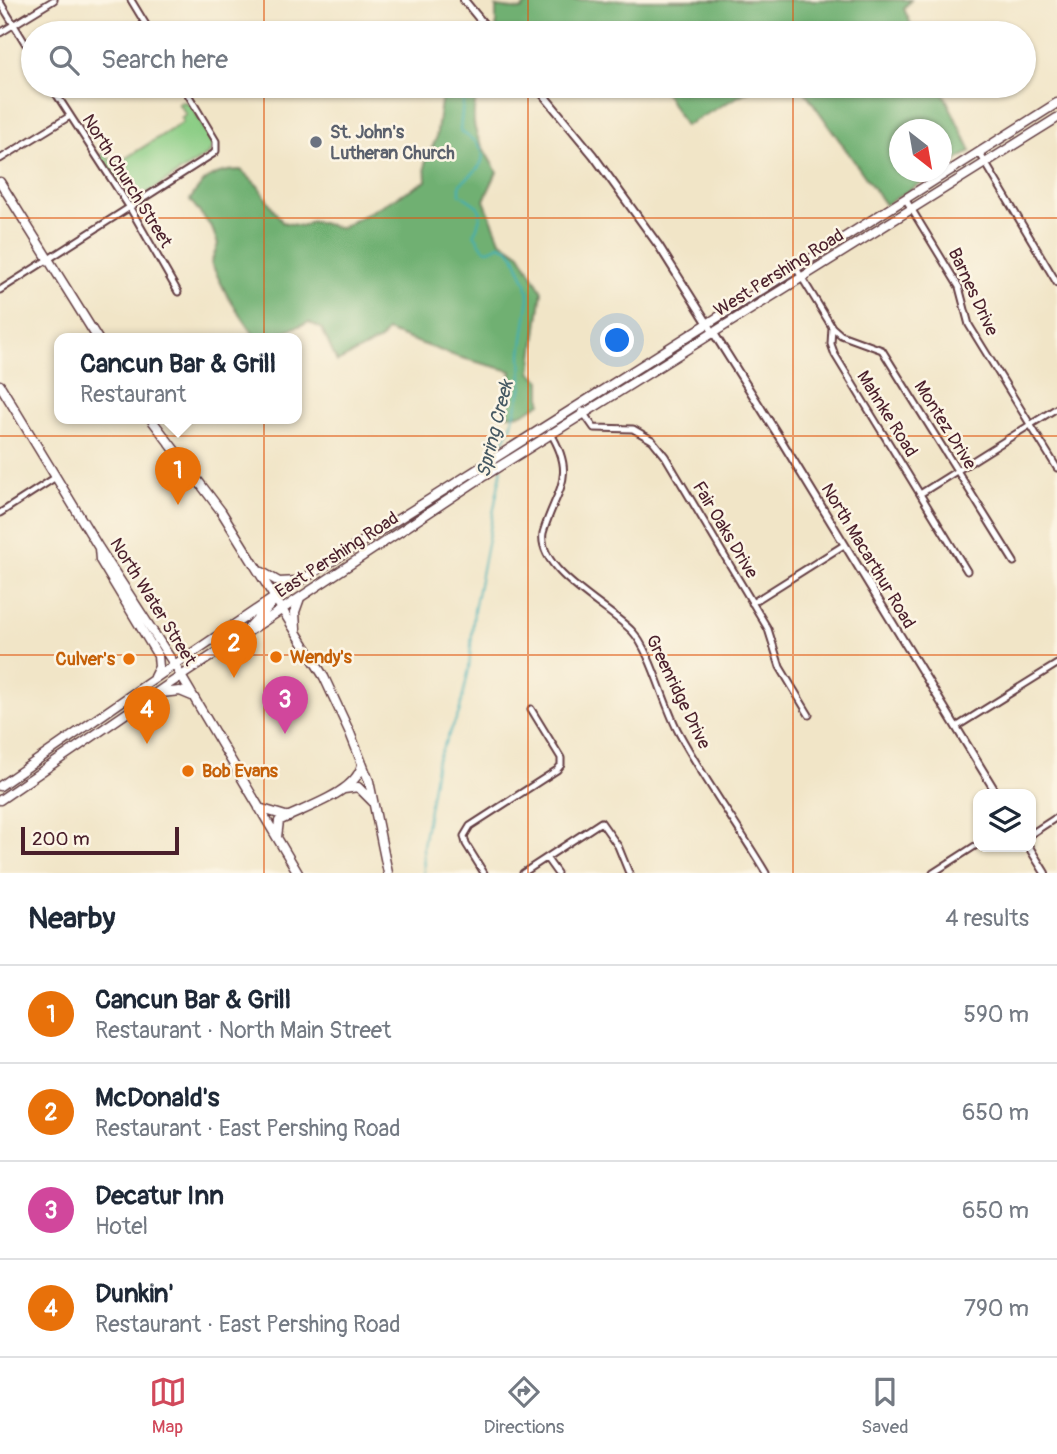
<!DOCTYPE html>
<html lang="en">
<head>
<meta charset="utf-8">
<style>
	:root { --surface:#fff; --page:#f6f6f7; --text:#1f2937; --muted:#747a83; --line:#e0e1e3; --accent:#d1495b }
	body { margin:0; font-family:Pangolin,sans-serif; background:var(--page); color:var(--text) }
	.controls { position:absolute; right:21px; bottom:21px; display:grid; overflow:hidden; border-radius:14px; box-shadow:0 2px 5px #0004 }
	.controls button { width:63px; height:63px; display:grid; place-items:center; padding:0; border:0; border-bottom:2px solid var(--line); background:var(--surface); color:var(--text); font:35px sans-serif }
	.compass { position:absolute; left:889px; top:119px; width:63px; height:63px; border-radius:50%; background:var(--surface); box-shadow:0 2px 5px #0004; rotate:149deg }
	.scale { position:absolute; left:21px; bottom:18px; width:158px; box-sizing:border-box; padding-left:7px; border:4px solid #4a1f2b; border-top:0; font-size:19px; line-height:24px; white-space:nowrap; color:#4a1f2b; -webkit-text-stroke:5px #fcf5e5; paint-order:stroke }
	.you { position:absolute; left:618px; top:341px; width:24px; height:24px; margin:-18px; border:5px solid #fff; border-radius:50%; background:#1a73e8; box-shadow:0 0 0 10px #1a73e833 }
	.badge { display:grid; place-items:center; width:46px; height:46px; border-radius:50%; background:var(--accent); color:#fff; font-size:23px; font-weight:700 }
	.pin { position:absolute; translate:-50% -58px; filter:drop-shadow(0 2px 4px #0008) }
	.pin::after { content:''; position:absolute; top:37px; width:24px; height:21px; background:inherit; clip-path:polygon(0 0,100% 0,50% 100%) }
	.popup { position:absolute; left:54px; top:333px; width:248px; height:91px; box-sizing:border-box; display:grid; place-content:center; border-radius:14px; background:var(--surface); filter:drop-shadow(0 2px 5px #0005); font-size:23px; white-space:nowrap; color:var(--muted) }
	.popup b { font-size:26px; color:var(--text) }
	.popup::after { content:''; position:absolute; left:50%; top:100%; margin-left:-14px; border:14px solid transparent; border-top-color:var(--surface) }
	.list { margin:0; padding:0; list-style:none }
	h2 { display:flex; justify-content:space-between; align-items:center; height:91px; margin:0; padding:0 28px; font-size:30px }
	h2 small { font-size:23px; font-weight:400; color:var(--muted) }
	.list li { display:grid; grid-template-columns:46px 1fr auto; gap:21px; align-items:center; box-sizing:border-box; height:98px; padding:0 28px; border-top:2px solid var(--line) }
	.list b { display:block; font-size:26px; white-space:nowrap }
	.list p { margin:0; font-size:23px; white-space:nowrap; color:var(--muted) }
	.list em { font-size:23px; font-style:normal; color:var(--muted) }
	.icon { flex:none; width:38px; height:38px; fill:none; stroke:currentColor; stroke-width:2; stroke-linecap:round; stroke-linejoin:round }
	.map { position:relative; flex:none; width:1057px; height:873px; overflow:hidden }
	.search { position:absolute; background:var(--surface); box-shadow:0 2px 5px #0004; left:21px; right:21px; top:21px; height:77px; display:flex; align-items:center; gap:18px; box-sizing:border-box; padding:0 24px; border-radius:38px; color:var(--muted); font-size:26px }
	.sheet { height:483px; background:var(--surface) }
	nav { display:flex; justify-content:space-around; align-items:center; box-sizing:border-box; height:98px; border-top:2px solid var(--line); background:var(--surface); font-size:19px; color:var(--muted) }
	nav a { display:grid; justify-items:center; gap:4px }
	nav .on { color:var(--accent) }
	.map>svg:first-child { display:block }
	.green { fill:#8bcd85; stroke:#6a7658; stroke-width:2 }
	.forest { fill:#70b072; stroke:#5d684e; stroke-width:2 }
	.lines { fill:none; stroke-linecap:round; stroke-linejoin:round }
	.stream { stroke:#3daeb5; stroke-width:2 }
	.minor-casing { stroke:#633d42; stroke-width:9 }
	.tertiary-casing { stroke:#633d42; stroke-width:10 }
	.primary-casing { stroke:#633d42; stroke-width:11 }
	.minor { stroke:#fff; stroke-width:5 }
	.tertiary { stroke:#fff; stroke-width:6 }
	.primary { stroke:#fff; stroke-width:8 }
	.grid { fill:none; stroke:#e0560e; stroke-width:2; stroke-opacity:0.55 }
	.worship-dot { fill:#6b7280; stroke:#fcf5e5; stroke-width:2.5 }
	.food-dot { fill:#e8710a; stroke:#fcf5e5; stroke-width:2.5 }
	.labels { text-anchor:middle; dominant-baseline:central; stroke-width:5; stroke-linejoin:round; paint-order:stroke }
	.worship-label { font-size:18px; font-weight:bold; fill:#5b616d; stroke:#fcf5e5; text-anchor:start }
	.street-label { font-size:18px; fill:#4a1f2b; stroke:#fcf5e5 }
	.food-label { font-size:18px; font-weight:bold; fill:#c56008; stroke:#fcf5e5; text-anchor:start }
	.water-label { font-size:19px; font-style:italic; fill:#455862; stroke:#fcf5e5 }
</style>
</head>
<body>
<div class="map">
<svg width="1057" height="873" viewBox="0 0 1057 873">
	<rect width="100%" height="100%" fill="#fcf5e5"/>
	<filter id="ink" filterUnits="userSpaceOnUse"><feTurbulence type="fractalNoise" baseFrequency=".0143" numOctaves="2"/><feDisplacementMap in="SourceGraphic" scale="14" xChannelSelector="R" yChannelSelector="G"/><feConvolveMatrix kernelMatrix="1 2 1 2 8 2 1 2 1" color-interpolation-filters="sRGB"/></filter>
	<filter id="wash" filterUnits="userSpaceOnUse"><feTurbulence type="fractalNoise" baseFrequency=".00686" numOctaves="4" result="noise"/><feDisplacementMap in="SourceGraphic" scale="28" xChannelSelector="R" yChannelSelector="G"/><feGaussianBlur stdDeviation="1.57" result="paint"/><feColorMatrix in="noise" values="0 0 0 0 0 0 0 0 0 0 0 0 0 0 0 0 0 1.4 0 .05"/><feComposite in="paint" operator="in"/></filter>
	<g filter="url(#wash)">
		<rect width="100%" height="100%" fill="#f1e5c7"/>
		<!-- green -->
		<path class="green" d="M182,101L191,105L213,143L210,153L133,202H130L101,159L104,150L111,161L115,159L118,163L183,122L181,118L186,114L178,103Z"/>
		<!-- forest -->
		<path class="forest" d="M530,0H911L904,9L915,33H503L496,26V7L521,10Z
			M443,86H479C467,129 476,135 497,172L484,200L500,240L520,254L542,291L531,372L541,381V403L522,414L507,415L511,371L458,357L387,331L380,340L337,362L322,329L309,322L264,339H257L228,297L211,263L218,244L212,228L190,200C203,178 215,170 241,170L258,186L282,222L301,226L313,221L341,228L426,181L425,163L436,139Z
			M661,86H757L685,126Z
			M801,86H940L971,151L942,170V130H900V172H939L885,205Z"/>
		<g class="lines">
			<!-- stream -->
			<path class="stream" d="M465,86L460,130C465,135 473,139 478,144C492,162 472,174 460,184V194C481,209 486,206 474,234L484,249L489,250L500,245L509,249L514,255L526,283L529,298L521,353L522,386L511,427L503,442V448
				M424,873L423,846L437,760L459,713L469,669L474,610L502,468"/>
		</g>
	</g>
	<g filter="url(#ink)">
		<g class="lines">
			<!-- minor casing -->
			<g class="minor-casing">
				<path id="minor" d="M131,0L151,33
					M0,2L33,56
					M0,33L54,0
					M51,86L130,208L178,292
					M979,152L1057,283
					M0,159L70,116
					M906,200L959,287L969,325L1057,468
					M796,268L832,327L831,344L835,355L967,571
					M0,290L213,154L216,151V141L183,86
					M832,327L841,335L882,350L1014,562
					M582,411L594,428L633,429L652,440L665,456L768,629L780,667L809,715
					M550,432C578,478 556,489 543,533C537,571 608,606 632,631C651,651 664,706 679,733C705,781 738,826 766,873
					M920,494L1057,408
					M0,513L56,477
					M752,603L844,545
					M956,727L1057,664
					M1031,834L1057,817
					M547,859L557,873
					M484,873L466,844L464,836L470,826L557,770L561,765V758L531,709
					M523,873L601,822L618,846L629,873
					M933,873L978,844"/>
			</g>
			<!-- tertiary casing -->
			<g class="tertiary-casing">
				<path id="tertiary" d="M464,0L491,33
					M536,86L593,155L659,246L776,432L997,794
					M1029,847L1045,873"/>
			</g>
			<!-- primary casing -->
			<g class="primary-casing">
				<path id="primary" d="M0,182L98,339
					M0,385L99,548L174,664L298,873
					M151,419L221,511L324,677L350,733L369,781L388,873
					M99,548L100,560L158,656L159,667L154,677
					M262,572L279,582L298,581
					M296,629L295,612L300,598
					M246,632C254,619 266,613 274,600
					M161,693L180,691L192,696
					M0,786L167,670L275,597L1057,103
					M344,789L358,787L373,802
					M0,800L169,684L484,476L1057,118
					M259,808L289,817
					M277,837L279,821C303,808 355,794 362,765"/>
			</g>
			<!-- minor -->
			<use href="#minor" class="minor"/>
			<!-- tertiary -->
			<use href="#tertiary" class="tertiary"/>
			<!-- primary -->
			<use href="#primary" class="primary"/>
		</g>
	</g>
	<!-- grid -->
	<path class="grid" d="M264,0V33M528,0V33M793,0V33M264,86V873M528,86V873M793,86V873M0,218H1057M0,436H1057M0,655H1057"/>
	<!-- markers -->
	<circle class="worship-dot" cx="316" cy="142" r="7"/>
	<g class="food-dot">
		<circle cx="276" cy="657" r="7"/>
		<circle cx="129" cy="659" r="7"/>
		<circle cx="188" cy="771" r="7"/>
	</g>
	<g class="labels">
		<!-- worship labels -->
		<g class="worship-label">
			<text x="330" y="132">St. John's<tspan x="330" dy="21">Lutheran Church</tspan></text>
		</g>
		<!-- street labels -->
		<g class="street-label">
			<text transform="translate(127 181) rotate(58)">North Church Street</text>
			<text transform="translate(779 273) rotate(-32)">West Pershing Road</text>
			<text transform="translate(973 292) rotate(65)">Barnes Drive</text>
			<text transform="translate(887 414) rotate(58)">Mahnke Road</text>
			<text transform="translate(945 425) rotate(58)">Montez Drive</text>
			<text transform="translate(725 530) rotate(59)">Fair Oaks Drive</text>
			<text transform="translate(337 555) rotate(-33)">East Pershing Road</text>
			<text transform="translate(868 556) rotate(59)">North Macarthur Road</text>
			<text transform="translate(153 602) rotate(58)">North Water Street</text>
			<text transform="translate(678 692) rotate(64)">Greenridge Drive</text>
		</g>
		<!-- food labels -->
		<g class="food-label">
			<text x="290" y="657">Wendy's</text>
			<text x="115" y="659" text-anchor="end">Culver's</text>
			<text x="202" y="771">Bob Evans</text>
		</g>
		<!-- water labels -->
		<g class="water-label">
			<text transform="translate(495 429) rotate(-76)">Spring Creek</text>
		</g>
	</g>
</svg>
<div class="controls">
<button><svg class="icon" aria-label="layers" viewBox="0 0 24 24"><path d="M12 4l9 5-9 5-9-5zM3 14l9 5 9-5"/></svg></button>
</div>
<svg class="compass" viewBox="-18 -18 36 36"><path d="M0-13l5 13h-10z" fill="#e53935"/><path d="M0 13l5-13h-10z" fill="#747a83"/></svg>
<div class="scale">200 m</div>
<div class="you"></div>
<div class="pin badge" style="left:178px;top:505px;background:#e8710a">1</div>
<div class="popup"><b>Cancun Bar &amp; Grill</b>Restaurant</div>
<div class="pin badge" style="left:234px;top:678px;background:#e8710a">2</div>
<div class="pin badge" style="left:285px;top:734px;background:#d1479c">3</div>
<div class="pin badge" style="left:147px;top:744px;background:#e8710a">4</div>
<div class="search"><svg class="icon" aria-label="search" viewBox="0 0 24 24"><circle cx="10" cy="10" r="6"/><path d="M15 15l6 6"/></svg>Search here</div>
</div>
<section class="sheet">
<h2>Nearby<small>4 results</small></h2>
<ul class="list">
<li><span class="badge" style="background:#e8710a">1</span><div><b>Cancun Bar &amp; Grill</b><p>Restaurant · North Main Street</p></div><em>590 m</em></li>
<li><span class="badge" style="background:#e8710a">2</span><div><b>McDonald's</b><p>Restaurant · East Pershing Road</p></div><em>650 m</em></li>
<li><span class="badge" style="background:#d1479c">3</span><div><b>Decatur Inn</b><p>Hotel</p></div><em>650 m</em></li>
<li><span class="badge" style="background:#e8710a">4</span><div><b>Dunkin'</b><p>Restaurant · East Pershing Road</p></div><em>790 m</em></li>
</ul>
</section>
<nav>
<a class="on"><svg class="icon" aria-label="map" viewBox="0 0 24 24"><path d="M3 6l6-2 6 2 6-2v14l-6 2-6-2-6 2zM9 4v14M15 6v14"/></svg>Map</a>
<a><svg class="icon" aria-label="directions" viewBox="0 0 24 24"><path d="M12 3l9 9-9 9-9-9zM9 14v-3h6M13 9l2 2-2 2"/></svg>Directions</a>
<a><svg class="icon" aria-label="saved" viewBox="0 0 24 24"><path d="M7 4h10v16l-5-4-5 4z"/></svg>Saved</a>
</nav>
</body>
</html>
